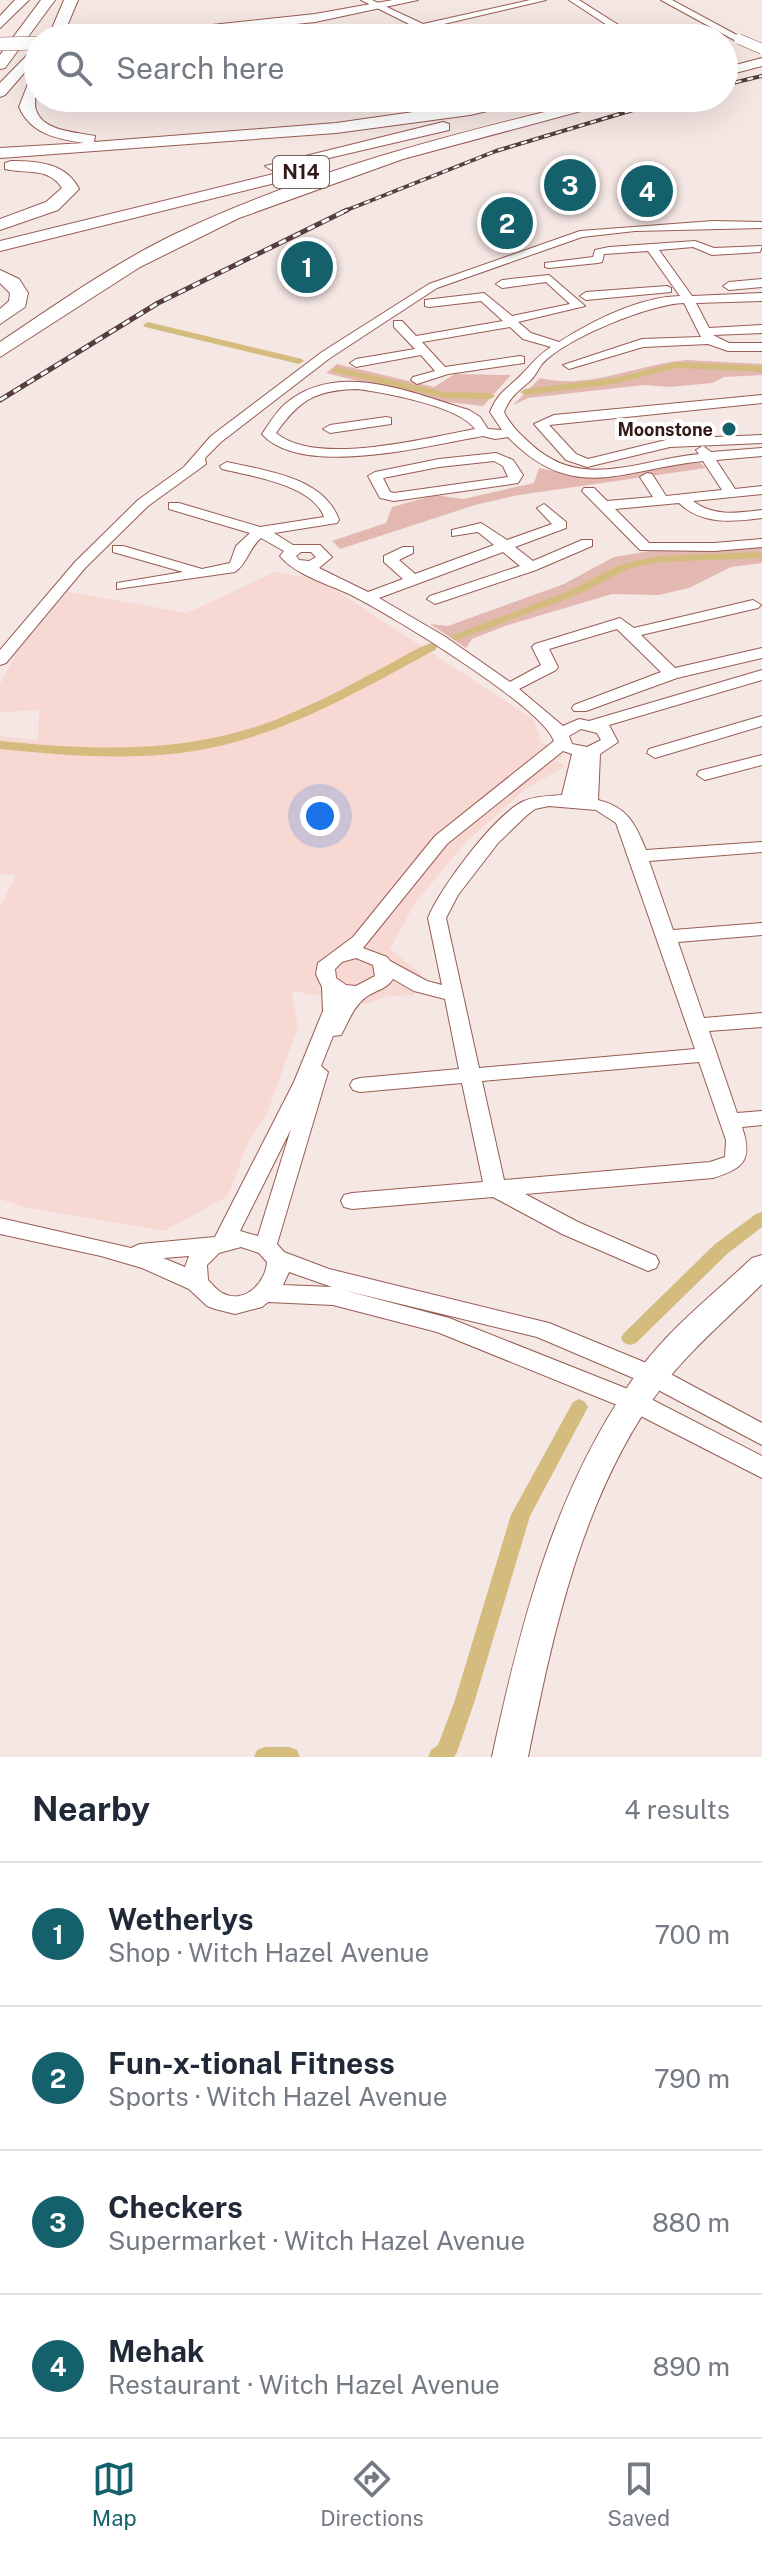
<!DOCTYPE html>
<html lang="en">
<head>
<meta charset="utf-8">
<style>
	:root { --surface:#fff; --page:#f2f2f3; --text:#1f2937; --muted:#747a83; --line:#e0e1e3; --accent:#14616c }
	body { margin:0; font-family:"Public Sans",sans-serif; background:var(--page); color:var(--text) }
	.you { position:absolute; left:320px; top:816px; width:28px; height:28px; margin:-20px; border:6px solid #fff; border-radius:50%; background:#1a73e8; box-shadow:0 0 0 12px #1a73e833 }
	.badge { display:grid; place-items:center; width:52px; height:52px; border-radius:50%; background:var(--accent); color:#fff; font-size:26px; font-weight:700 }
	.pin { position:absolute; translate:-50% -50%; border:4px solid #fff; box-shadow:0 2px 8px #0006 }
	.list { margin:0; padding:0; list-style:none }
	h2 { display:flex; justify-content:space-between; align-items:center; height:104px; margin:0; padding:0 32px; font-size:34px }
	h2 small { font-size:26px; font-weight:400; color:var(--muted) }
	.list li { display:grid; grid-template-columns:52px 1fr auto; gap:24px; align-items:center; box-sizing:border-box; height:144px; padding:0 32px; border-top:2px solid var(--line) }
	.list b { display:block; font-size:30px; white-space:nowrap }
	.list p { margin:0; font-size:26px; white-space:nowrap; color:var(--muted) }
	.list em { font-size:26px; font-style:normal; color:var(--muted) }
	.icon { flex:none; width:44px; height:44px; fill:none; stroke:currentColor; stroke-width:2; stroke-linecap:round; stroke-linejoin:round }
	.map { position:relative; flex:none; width:762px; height:1757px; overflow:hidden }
	.search { position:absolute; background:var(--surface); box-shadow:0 8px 32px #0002; left:24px; right:24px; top:24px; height:88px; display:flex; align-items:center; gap:20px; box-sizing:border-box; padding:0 28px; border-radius:44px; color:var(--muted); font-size:30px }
	.sheet { height:680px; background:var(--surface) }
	nav { display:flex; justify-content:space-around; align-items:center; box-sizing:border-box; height:112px; border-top:2px solid var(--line); background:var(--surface); font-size:22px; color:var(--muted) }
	nav a { display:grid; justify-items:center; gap:4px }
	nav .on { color:var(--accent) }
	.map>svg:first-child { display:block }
	.built { fill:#f7d8d2 }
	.green { fill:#e3b8b1 }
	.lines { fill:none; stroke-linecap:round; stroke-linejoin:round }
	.canal { fill:#d4bc7e; fill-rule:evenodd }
	.minor-casing { stroke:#985c53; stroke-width:2 }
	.major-casing { stroke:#985c53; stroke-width:2 }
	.highway-casing { stroke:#985c53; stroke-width:2 }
	.minor { fill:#fff; fill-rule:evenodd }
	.major { fill:#fff; fill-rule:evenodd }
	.highway { fill:#fff; fill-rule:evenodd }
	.rail-far1-casing { stroke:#553e3b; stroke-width:4 }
	.rail-casing { stroke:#553e3b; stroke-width:5 }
	.rail-far1 { stroke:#fff; stroke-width:2; stroke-dasharray:6; stroke-linecap:butt }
	.rail { stroke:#fff; stroke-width:3; stroke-dasharray:8; stroke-linecap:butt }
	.minor-bridge-casing { stroke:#985c53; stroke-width:11; stroke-linecap:butt }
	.major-bridge-casing { stroke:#985c53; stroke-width:14; stroke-linecap:butt }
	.minor-bridge { stroke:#fff; stroke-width:10 }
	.major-bridge { stroke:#fff; stroke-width:13 }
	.poi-dot { fill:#14616c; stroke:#fff; stroke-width:3 }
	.labels { text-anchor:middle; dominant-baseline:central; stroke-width:8; stroke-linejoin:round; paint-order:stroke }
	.far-poi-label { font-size:18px; font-weight:bold; fill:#321a16; stroke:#fff; text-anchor:end }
	.shield { fill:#fff; stroke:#705f5c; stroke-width:2 }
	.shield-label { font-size:20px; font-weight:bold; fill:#321a16 }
</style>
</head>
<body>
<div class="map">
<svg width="762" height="1757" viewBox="0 0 762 1757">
	<rect width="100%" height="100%" fill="#f5e7e4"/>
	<!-- built -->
	<path class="built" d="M275,572L320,580L534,720L541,742L563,756L556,760L565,766L526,789L467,841L415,903L390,949L422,975L413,995L389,996L365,1004L292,991L298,1027L267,1113L248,1142L228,1196L164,1231L24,1207L0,1199V907L16,875L0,874V736L38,740L39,710L4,712L0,710V684L18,651L68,592L187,613Z"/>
	<!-- green -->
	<path class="green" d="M687,360L762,364V375L724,377L712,383L670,387L644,385L528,398L513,405L540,378C590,390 638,364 687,360Z
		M337,364L434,387L455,374L511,375L483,406L438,401L326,373Z
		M698,461L706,468L519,495L475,505L340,549L332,541L386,523L392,507L435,495L463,499L534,483L539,468C562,473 586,479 609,478C639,476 668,464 698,461Z
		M762,546V563L731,567L689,588L659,595L612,594L505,626L472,639L466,648L430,624L448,626L564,584L614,557L663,549L718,551Z"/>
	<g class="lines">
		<!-- canal -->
		<path class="canal" d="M148,322L302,359L304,361L299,364L145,327L143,325Z
			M676,362L762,366V372L676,368L615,384L525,395L520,392L525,389L615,378Z
			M337,367L444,392L490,393L495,396L490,399L444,398L334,372L332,370Z
			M762,552V558L657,562L628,569L577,595L460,639L456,640L450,636L569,591L620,565L657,556Z
			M431,643L435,644L437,647L435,650C373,683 311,720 242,740C163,764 81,757 0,749V741C101,751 200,755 294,712C324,699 353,684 382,668C398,660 414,649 431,643Z
			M762,1212V1227L727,1254L636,1343L630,1345L624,1343L621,1338L624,1333L715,1244L756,1214Z
			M579,1399L585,1402L588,1407L530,1516L474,1703L457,1752L454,1757H428L431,1750L438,1745L454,1703L511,1515L573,1402Z
			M265,1747H289L297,1750L300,1757H254L257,1750Z"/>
		<!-- minor casing -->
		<g class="minor-casing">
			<path id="minor" d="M361,0H372L423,24L530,0H546L384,38H367L413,26Z
				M569,0H579L639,38H628L614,29L568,38H549L607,25Z
				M661,0H672L744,39L736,41Z
				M149,98L179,101L232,98L179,107Z
				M713,221L762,222V228L635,231L582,237L437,288L330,358L221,442L205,458L206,464L148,506L85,568L6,663L0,665V650L75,562L138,500L184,467L211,436L322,352L429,284L580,231Z
				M695,241L714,248L762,246L760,252L712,255L693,247L659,250L692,296L762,293V301L696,303L709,328L762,325V333L713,335L729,343H762V351H728L708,344L643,347L569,369L563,365L642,339L701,337L684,303C650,304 566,338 542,364C538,369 536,375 531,380C519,391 510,396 504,412C510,425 521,435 532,445C583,491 637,460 699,454L696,450L703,446L711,452L762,448V456L716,460L735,489L762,486V494L693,501C714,517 737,513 762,510V518C732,522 702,525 679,503L615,509L649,543H714L762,539V547L714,551L640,550L582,491L584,488H594L607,501L653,497L640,477L647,473L652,474L666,496L722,490L703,461C622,469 574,505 508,437L495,439L483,436C430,445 302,479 262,434C269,424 276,412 285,404C337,359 412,393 469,410L480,417L488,429L502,430L490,412C499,390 508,389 523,373C534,362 537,356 551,347L523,339L510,327L422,342L445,367L520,356L524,357V363L448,374L417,384L411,380L413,377L435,371L421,355L356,367L350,363L356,359L415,349L394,327V321H402L416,336L503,321L481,301L429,307L425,306V300L484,293L512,316L570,304L546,282L502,288L496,284L502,280L549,275L585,306L518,322L531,333L559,342C594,320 639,297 680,296L648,251L604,254L602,262L598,263L549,268L545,267V263L593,257L595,250L609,247ZM358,389C386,393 459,406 475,429C426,438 316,467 276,433C300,399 316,390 358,389Z
				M762,279V287L729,290L723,286L729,282Z
				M667,286L671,288V292L586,300L580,296L586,292Z
				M762,395V403L549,425L576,454L588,459L670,439L762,435V443L670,447L587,467L566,460L534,424L554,415Z
				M386,417L391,418V424L330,433L323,429L330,425Z
				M496,453L513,460L523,475L518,483L394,501L380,498L368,476L375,472L439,459ZM494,461L503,466L508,477L394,493L390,492L383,478L439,467Z
				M227,462C266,471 324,477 339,520L337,523L274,533L293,545H320L332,557L319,568L368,592L403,579L384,562V556L403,547H413V553L399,560L415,574L494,545L478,532L452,536V530L481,523L507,540L552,524L537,508L544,504L566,522V528L515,547L533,561L582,540H592V546L536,570L435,604L427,599L430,596L520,566L503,552L379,598L444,636L510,682L541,665L532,647L535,644L620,618L634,628L753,600L761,605L758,608L641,635L675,668L762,648V658L677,678L586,711H574L572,708L574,705L661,672L617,629L549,649L558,667L556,670L519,689L563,726L579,719L589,721L762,670V680L609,725L618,742L600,754L598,800C627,807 635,823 646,850L762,842V852L649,861L673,930L762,923V935L678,942L704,1018L762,1013V1027L709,1031L737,1113L762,1111V1125L742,1127C753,1160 744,1168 713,1178L525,1194L578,1222L656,1256L659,1262L656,1268L648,1271L562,1234L493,1197L352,1209L344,1207L341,1201L344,1195L352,1193L483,1182L462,1083L360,1092L353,1090L350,1085L353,1080L360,1078L459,1069L445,999L414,991L393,979C387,989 376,990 366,997C353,1007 349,1021 341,1035L333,1036L321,1066L328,1072L277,1244L284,1252L329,1269L549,1323L661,1369L762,1423V1445L645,1383L537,1337L343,1290L449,1318L643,1395L762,1456V1478L627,1409L437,1332L333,1305L268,1302L262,1307L235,1314L215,1309L207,1306L189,1289L142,1268L101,1256L0,1234V1218L131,1248L140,1244L215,1237L294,1082L323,1011L322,987L316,974L318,963L353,937L435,836L554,741C541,706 394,617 355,597C332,585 296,576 280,556L284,551L261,538C249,548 247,564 235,572L117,589V583L183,572L113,552V546H123L202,569L230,563L236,546L250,533L169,509V503H179L260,527L324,517C313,485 251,476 222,469L220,466ZM301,552H311L316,557L309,561L299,560L296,556ZM581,729L597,733L601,740L587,747L572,744L569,736ZM563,751L572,754L562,795C549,796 536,796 524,801C495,814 440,888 428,918L442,985L427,981L390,961L387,957L363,948L447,844ZM549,806L596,810L616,823L695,1049L479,1068L446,918L458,895L498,843L526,816L535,809ZM356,958L373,965L375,976L356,986L346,985L336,978L335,969L342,962ZM699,1062L726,1140L725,1157L710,1162L504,1180L482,1081ZM291,1129L258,1236L240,1231ZM241,1247L259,1253L267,1262C266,1282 245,1305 222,1293C217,1290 212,1284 208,1280L207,1265L219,1253ZM189,1256L185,1267L163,1258ZM289,1272L332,1287L283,1285Z
				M762,716V726L655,758L647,753L649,749Z
				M762,755V765L705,780L697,775L699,771Z"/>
		</g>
		<!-- major casing -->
		<g class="major-casing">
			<path id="major" d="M393,0H418L315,22L162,38H122L128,34L315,14Z
				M762,1255V1284C729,1317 693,1347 664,1384C583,1491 554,1628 528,1757H492C521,1621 556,1483 640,1369C671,1327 714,1294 752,1258Z"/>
		</g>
		<!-- highway casing -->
		<g class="highway-casing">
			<path id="highway" d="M15,0H29L0,28V16Z
				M41,0H55L5,68L0,69V55Z
				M64,0H78L62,38H48Z
				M38,44V57L5,95L0,97V83Z
				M762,58V66L724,76V68Z
				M38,72C38,82 33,102 36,110C43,132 77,132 95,136L94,142L336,123L511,98H544L470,115L336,133L0,158V148L84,143C57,139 31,134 19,107L31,76Z
				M602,98H629L403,159L239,218L140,267L0,357V342C57,304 113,264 175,234C311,169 457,133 602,98Z
				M443,122L449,124V130L273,171L265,166Z
				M11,161C38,161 66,163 79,189L58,210L0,230V219L46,202L62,188C49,167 26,174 5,169V163Z
				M298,168L304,170V176L0,251V241Z
				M0,270L19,279L28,293L25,307L0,324V309L9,301L10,293L0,283Z"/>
		</g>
		<!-- minor -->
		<use href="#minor" class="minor"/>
		<!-- major -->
		<use href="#major" class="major"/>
		<!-- highway -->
		<use href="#highway" class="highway"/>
		<!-- rail-far1 casing -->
		<g class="rail-far1-casing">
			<path id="rail-far1" d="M724,85L762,76
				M342,212L496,151L673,98"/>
		</g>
		<!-- rail casing -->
		<g class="rail-casing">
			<path id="rail" d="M0,400L158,303L347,210"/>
		</g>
		<!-- rail-far1 -->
		<use href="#rail-far1" class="rail-far1"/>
		<!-- rail -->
		<use href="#rail" class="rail"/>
		<!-- minor-bridge casing -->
		<g class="minor-bridge-casing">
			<path id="minor-bridge" d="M739,39L762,49"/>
		</g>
		<!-- major-bridge casing -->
		<g class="major-bridge-casing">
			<path id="major-bridge" d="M0,44L38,43"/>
		</g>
		<!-- minor-bridge -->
		<use href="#minor-bridge" class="minor-bridge"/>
		<!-- major-bridge -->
		<use href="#major-bridge" class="major-bridge"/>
	</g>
	<!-- markers -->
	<circle class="poi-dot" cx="729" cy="429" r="8"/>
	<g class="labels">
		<!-- far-poi labels -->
		<g class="far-poi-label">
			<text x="713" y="429">Moonstone</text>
		</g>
		<!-- shield labels -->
		<rect class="shield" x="273" y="156" width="56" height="32" rx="6"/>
		<g class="shield-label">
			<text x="301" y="172">N14</text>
		</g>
	</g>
</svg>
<div class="you"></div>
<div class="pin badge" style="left:307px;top:267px">1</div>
<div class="pin badge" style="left:507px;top:223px">2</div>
<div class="pin badge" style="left:570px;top:185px">3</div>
<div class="pin badge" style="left:647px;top:191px">4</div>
<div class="search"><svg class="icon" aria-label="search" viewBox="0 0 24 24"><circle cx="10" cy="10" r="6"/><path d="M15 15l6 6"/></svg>Search here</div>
</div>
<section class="sheet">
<h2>Nearby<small>4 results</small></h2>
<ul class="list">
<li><span class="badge">1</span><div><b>Wetherlys</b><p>Shop · Witch Hazel Avenue</p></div><em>700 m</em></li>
<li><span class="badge">2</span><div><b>Fun-x-tional Fitness</b><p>Sports · Witch Hazel Avenue</p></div><em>790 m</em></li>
<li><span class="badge">3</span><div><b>Checkers</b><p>Supermarket · Witch Hazel Avenue</p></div><em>880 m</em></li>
<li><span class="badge">4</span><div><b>Mehak</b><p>Restaurant · Witch Hazel Avenue</p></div><em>890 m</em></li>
</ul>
</section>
<nav>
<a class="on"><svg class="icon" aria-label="map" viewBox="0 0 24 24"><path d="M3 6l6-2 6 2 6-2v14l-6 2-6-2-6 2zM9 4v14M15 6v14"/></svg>Map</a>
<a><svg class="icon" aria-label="directions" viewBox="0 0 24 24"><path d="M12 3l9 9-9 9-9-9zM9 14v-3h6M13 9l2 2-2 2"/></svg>Directions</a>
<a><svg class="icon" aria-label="saved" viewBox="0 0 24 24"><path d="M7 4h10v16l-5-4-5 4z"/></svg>Saved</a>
</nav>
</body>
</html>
